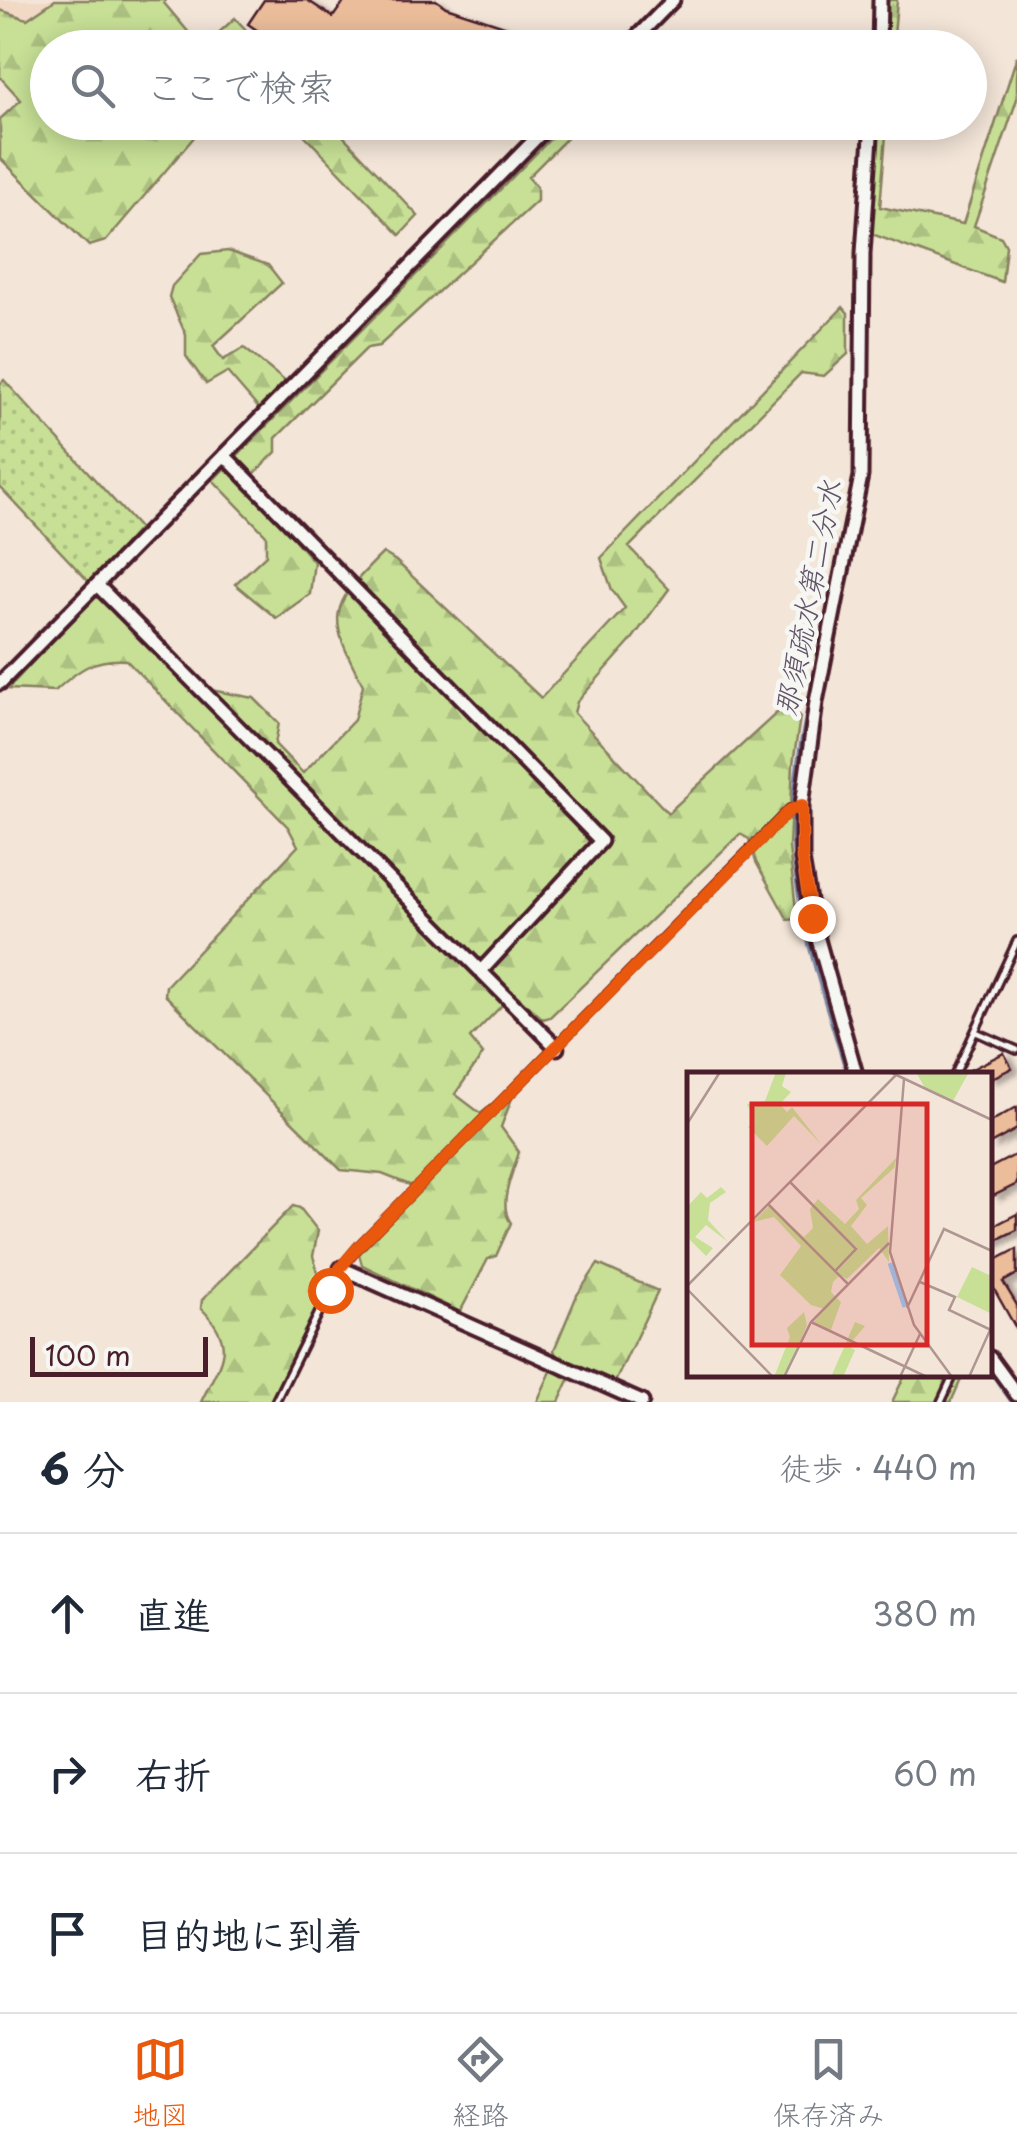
<!DOCTYPE html>
<html lang="ja">
<head>
<meta charset="utf-8">
<style>
	:root { --surface:#fff; --page:#f6f6f7; --text:#1f2937; --muted:#747a83; --line:#e0e1e3; --accent:#ea580c }
	body { margin:0; font-family:"Playpen Sans","Klee One",sans-serif; background:var(--page); color:var(--text) }
	.scale { position:absolute; left:30px; bottom:25px; width:178px; box-sizing:border-box; padding-left:10px; border:5px solid #4a1f2b; border-top:0; font-size:28px; line-height:35px; white-space:nowrap; color:#4a1f2b; -webkit-text-stroke:8px #f6f6f2; paint-order:stroke }
	.stop { position:absolute; width:30px; height:30px; margin:-22px; border:8px solid #ea580c; border-radius:50%; background:#fff }
	.stop.end { background:#ea580c; border-color:#fff; box-shadow:0 2px 10px #0008 }
	.list { margin:0; padding:0; list-style:none }
	h2 { display:flex; justify-content:space-between; align-items:center; height:130px; margin:0; padding:0 40px; font-size:42px }
	h2 small { font-size:32px; font-weight:400; color:var(--muted) }
	.list li { display:grid; grid-template-columns:65px 1fr auto; gap:30px; align-items:center; box-sizing:border-box; height:160px; padding:0 40px; border-top:2px solid var(--line) }
	.list b { display:block; font-size:38px; white-space:nowrap }
	.list em { font-size:32px; font-style:normal; color:var(--muted) }
	.icon { flex:none; width:55px; height:55px; fill:none; stroke:currentColor; stroke-width:2; stroke-linecap:round; stroke-linejoin:round }
	.map { position:relative; flex:none; width:1017px; height:1402px; overflow:hidden }
	.search { position:absolute; background:var(--surface); box-shadow:0 5px 25px #0003; left:30px; right:30px; top:30px; height:110px; display:flex; align-items:center; gap:25px; box-sizing:border-box; padding:0 35px; border-radius:55px; color:var(--muted); font-size:38px }
	.sheet { height:610px; background:var(--surface) }
	nav { display:flex; justify-content:space-around; align-items:center; box-sizing:border-box; height:140px; border-top:2px solid var(--line); background:var(--surface); font-size:28px; color:var(--muted) }
	nav a { display:grid; justify-items:center; gap:5px }
	nav .on { color:var(--accent) }
	.map>svg:first-child { display:block }
	.built { fill:#f1d9c6 }
	.grass { fill:url(#grass-dots); stroke:#888060; stroke-width:2.5 }
	.forest { fill:url(#forest-firs); stroke:#888060; stroke-width:2.5 }
	.lines { fill:none; stroke-linecap:round; stroke-linejoin:round }
	.stream { stroke:#7987a5; stroke-width:4 }
	.building { fill:#ebbd9b; stroke:#4a1f2b; stroke-width:2.5; filter:url(#shadow) }
	.lane-casing { stroke:#4a1f2b; stroke-width:12 }
	.street-casing { stroke:#4a1f2b; stroke-width:19 }
	.lane { stroke:#f6f6f2; stroke-width:5 }
	.street { stroke:#f6f6f2; stroke-width:11 }
	.route { stroke:#ea580c; stroke-width:12 }
	.labels { text-anchor:middle; dominant-baseline:central; stroke-width:9; stroke-linejoin:round; paint-order:stroke }
	.water-label { font-size:30px; font-style:italic; fill:#615368; stroke:#f6f6f2 }
	.inset-river { fill:none; stroke:#98cdf6; stroke-width:5 }
	.inset-road { fill:none; stroke:#af9693; stroke-width:2.5 }
	.view { fill:#d62828; fill-opacity:0.15; stroke:#d62828; stroke-width:5 }
	.inset-edge { fill:none; stroke:#4a1f2b; stroke-width:5 }
</style>
</head>
<body>
<div class="map">
<svg width="1017" height="1402" viewBox="0 0 1017 1402">
	<defs>
		<pattern id="grass-dots" width="8" height="8" patternUnits="userSpaceOnUse" patternTransform="scale(2.5)"><rect width="8" height="8" fill="#c7e096"/><path d="M2 2h.1M6 6h.1" fill="none" stroke="#acc081" stroke-width="1.8" stroke-linecap="round"/></pattern>
		<pattern id="forest-firs" width="22" height="20" patternUnits="userSpaceOnUse" patternTransform="scale(2.5)"><rect width="22" height="20" fill="#c7e096"/><path d="M5 1l3.5 6h-7zM16 11l3.5 6h-7z" fill="#acc081"/></pattern>
		<filter id="shadow"><feDropShadow dx="7" dy="4" stdDeviation="2.5" flood-color="#0004"/></filter>
	</defs>
	<rect width="100%" height="100%" fill="#f3e5d8"/>
	<filter id="ink" filterUnits="userSpaceOnUse"><feTurbulence type="fractalNoise" baseFrequency=".01" numOctaves="2"/><feDisplacementMap in="SourceGraphic" scale="20" xChannelSelector="R" yChannelSelector="G"/><feConvolveMatrix kernelMatrix="1 2 1 2 8 2 1 2 1" color-interpolation-filters="sRGB"/></filter>
	<g filter="url(#ink)">
		<!-- built -->
		<path class="built" d="M0,0H82L0,63Z"/>
		<!-- grass -->
		<path class="grass" d="M4,380L139,528L90,583L0,487V384Z"/>
		<!-- forest -->
		<path class="forest" d="M55,0H165L164,3L201,47L48,48V122L206,123L106,241L89,246L0,158V119L21,100L0,77V10L27,19Z
			M884,0H897L893,47L883,48Z
			M235,18L262,47H203Z
			M1017,56V99L974,226L1001,237L1006,246L1002,282L869,233L877,123H887L880,207L963,224Z
			M293,123H331L418,216L400,235Z
			M559,130L567,138L528,177L537,187V201L379,346L367,348L276,438V452L245,483L314,562L310,594L276,618L235,584L266,555V535L213,480Z
			M228,251L268,265L282,283L213,346L223,360L244,348L286,382L259,409L227,372L206,384L186,356V335L169,297L172,286L201,254Z
			M843,307L848,313V354L824,376L801,373L629,547L669,589L630,642L577,702L574,713L668,813L781,709L791,708L800,717L793,764L789,847L797,919L788,920L756,862L749,839L740,834L550,1017L543,1019L514,993L470,1038L483,1054L455,1094L480,1113L504,1095L512,1098L501,1127L519,1152C513,1173 497,1204 511,1223L496,1256L488,1259L460,1312L362,1265L359,1254L420,1189L382,1174L341,1170L165,995L166,986L298,846L288,827L126,660C94,658 79,669 55,691L8,689L97,592L205,689L254,698L279,723L275,744L303,773L354,720L363,685C327,617 327,608 383,553L396,561L541,698L625,608L612,590L601,558Z
			M293,1206L300,1208L318,1231L313,1256L322,1286L321,1298L270,1402H201C221,1360 238,1346 201,1308L202,1300Z
			M598,1264L658,1291L616,1380L612,1383L575,1367L559,1402H537L557,1358L554,1350L577,1295Z
			M905,1375H963L951,1402H892Z"/>
		<g class="lines">
			<!-- stream -->
			<path class="stream" d="M859,227L863,177
				M849,507L854,479L858,257
				M826,624C811,695 790,771 793,844C797,924 825,998 847,1074
				M990,1371L1012,1402"/>
		</g>
		<!-- building -->
		<path class="building" d="M264,0H307L333,17L345,0H436L446,7L523,32L518,48H495L438,29L426,48H283L248,24Z
			M1004,1053L1012,1068L990,1079V1074H962Z
			M1017,1107V1129L990,1144V1122Z
			M1017,1154V1184L993,1196L990,1189V1168Z
			M1017,1214V1230L990,1243V1228Z
			M1017,1249V1274L1003,1282L1017,1305V1330L990,1282V1263Z"/>
		<g class="lines">
			<!-- lane casing -->
			<g class="lane-casing">
				<path id="lane" d="M976,1032L1017,1050
					M955,1074L1017,941
					M275,1402L341,1268L360,1245L790,809L800,806
					M941,1402L954,1374"/>
			</g>
			<!-- street casing -->
			<g class="street-casing">
				<path id="street" d="M626,48L673,0
					M879,48L880,0
					M224,455L601,841L481,971
					M97,585L557,1048
					M0,683L552,122
					M856,1074L812,918L802,859V805L816,702L861,476L863,253L872,122
					M341,1268L642,1402
					M990,1358L1017,1395"/>
			</g>
			<!-- lane -->
			<use href="#lane" class="lane"/>
			<!-- street -->
			<use href="#street" class="street"/>
		</g>
	</g>
	<g class="lines" filter="url(#ink)">
		<!-- route -->
		<path class="route" d="M330,1290L340,1268L360,1245L790,810L802,805V860L812,918"/>
	</g>
	<g class="labels">
		<!-- water labels -->
		<g class="water-label">
			<text transform="translate(807 598) rotate(-79)">那須疏水第二分水</text>
		</g>
	</g>
	<!-- overview -->
	<g transform="translate(687 1072)">
		<rect width="305" height="305" fill="#f3e5d8"/>
		<path d="M285,195L302,203L305,198V242L270,225Z" fill="#c7e096"/>
		<path d="M89,0L99,1L95,14L104,20L93,32L100,40L105,35L134,72L107,44L80,74L61,55L68,49L60,32L78,29ZM229,0H282L266,29L238,16ZM210,85L207,96L174,126L180,133L164,154L180,172L201,154L202,190L192,176L160,207L153,203L146,210L144,220L154,230L144,258L127,250L137,237L124,233L93,203L114,174L87,145L66,150L82,134L117,165L126,156L123,137L131,127L158,152L172,137L169,128ZM34,115L39,120L23,131L21,148L41,170L19,153L8,165L26,176L19,184L0,165V135L14,120L20,126ZM117,240L120,253L99,305H87L103,265L100,256ZM168,250L178,254L161,274L168,278L156,305H144Z" fill="#c7e096"/>
		<path class="inset-river" d="M203,191L218,235"/>
		<path class="inset-road" d="M203,0L305,48M217,7L203,180L227,253L265,305M0,52L33,0M103,110L169,177L148,199M81,132L161,212M233,210L268,225L262,238L304,258M0,214L209,3M0,217L86,305M220,236L257,157L305,179M124,250L240,305M97,305L124,250L202,171M213,305L233,262M282,305L304,256"/>
		<path class="view" d="M65,32H240V273H65Z"/>
		<rect width="305" height="305" class="inset-edge"/>
	</g>
</svg>
<div class="scale">100 m</div>
<div class="stop" style="left:330px;top:1290px"></div>
<div class="stop end" style="left:812px;top:918px"></div>
<div class="search"><svg class="icon" aria-label="search" viewBox="0 0 24 24"><circle cx="10" cy="10" r="6"/><path d="M15 15l6 6"/></svg>ここで検索</div>
</div>
<section class="sheet">
<h2>6 分<small>徒歩 · 440 m</small></h2>
<ul class="list">
<li><svg class="icon" aria-label="ahead" viewBox="0 0 24 24"><path d="M12 20V5M6 11l6-6 6 6"/></svg><div><b>直進</b></div><em>380 m</em></li>
<li><svg class="icon" aria-label="right" viewBox="0 0 24 24"><path d="M7 20v-9h11M14 6l5 5-5 5"/></svg><div><b>右折</b></div><em>60 m</em></li>
<li><svg class="icon" aria-label="arrive" viewBox="0 0 24 24"><path d="M6 21V4h12l-3 4 3 4H6"/></svg><div><b>目的地に到着</b></div></li>
</ul>
</section>
<nav>
<a class="on"><svg class="icon" aria-label="map" viewBox="0 0 24 24"><path d="M3 6l6-2 6 2 6-2v14l-6 2-6-2-6 2zM9 4v14M15 6v14"/></svg>地図</a>
<a><svg class="icon" aria-label="directions" viewBox="0 0 24 24"><path d="M12 3l9 9-9 9-9-9zM9 14v-3h6M13 9l2 2-2 2"/></svg>経路</a>
<a><svg class="icon" aria-label="saved" viewBox="0 0 24 24"><path d="M7 4h10v16l-5-4-5 4z"/></svg>保存済み</a>
</nav>
</body>
</html>
